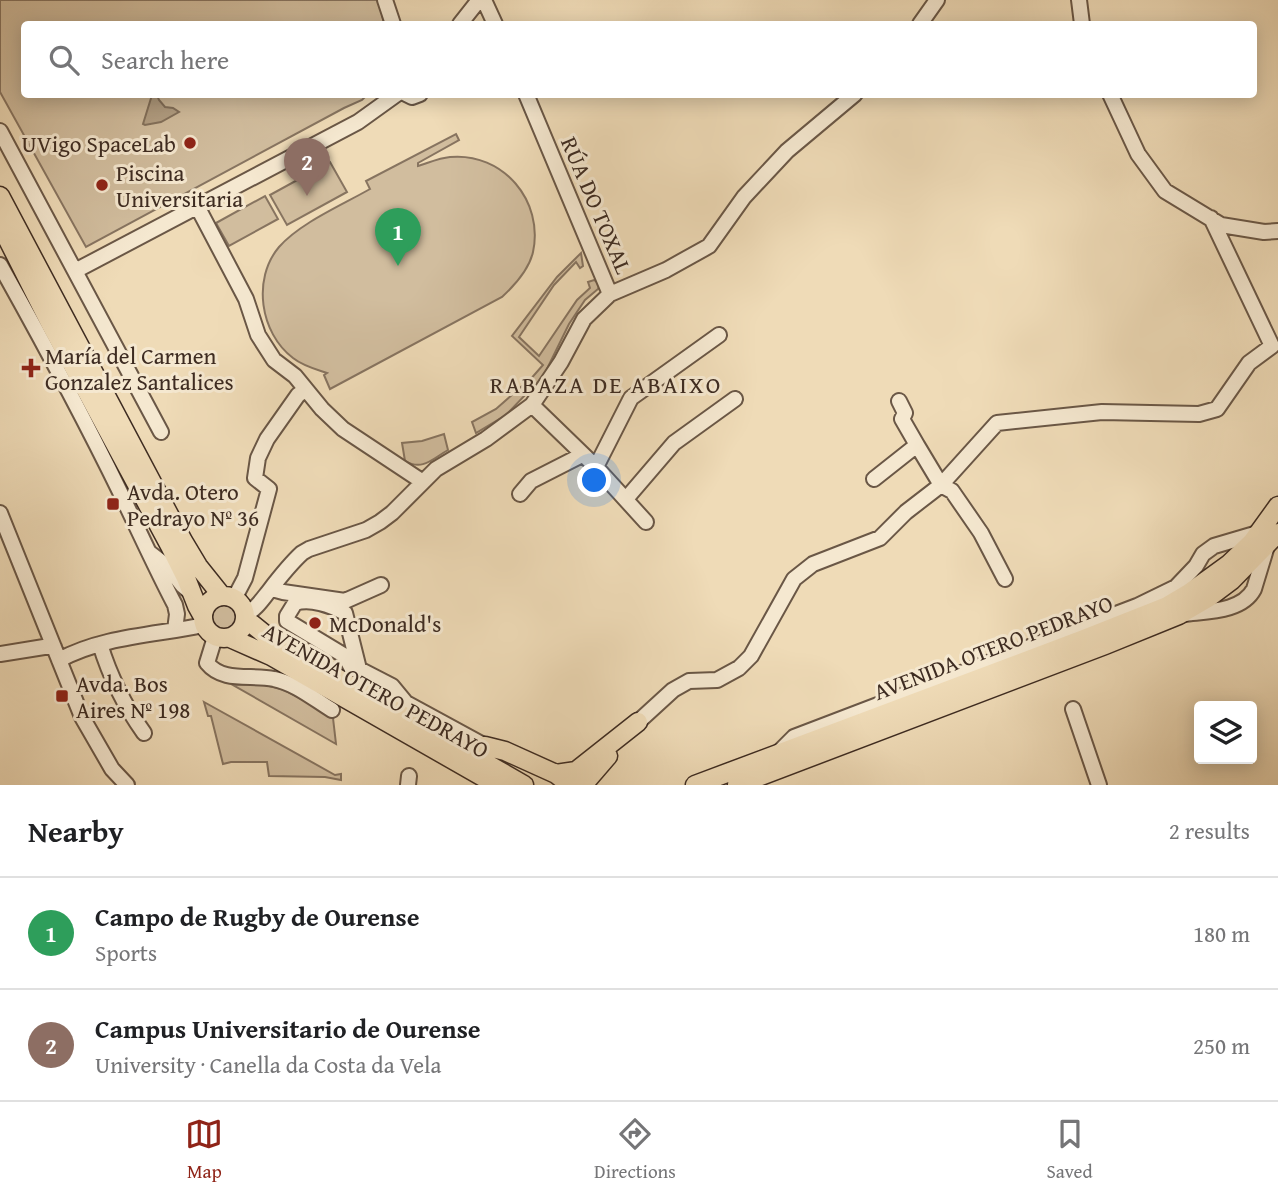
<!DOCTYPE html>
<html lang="en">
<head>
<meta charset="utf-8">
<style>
	:root { --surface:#fff; --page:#f6f6f6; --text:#202124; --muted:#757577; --line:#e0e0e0; --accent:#8f2418 }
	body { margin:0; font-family:"Gentium Book Plus",serif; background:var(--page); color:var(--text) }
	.controls { position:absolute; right:21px; bottom:21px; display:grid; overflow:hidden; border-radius:7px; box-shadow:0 4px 18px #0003 }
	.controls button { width:63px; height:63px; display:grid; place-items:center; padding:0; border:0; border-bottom:2px solid var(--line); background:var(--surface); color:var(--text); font:35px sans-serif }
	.you { position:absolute; left:595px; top:481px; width:24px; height:24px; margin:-18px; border:5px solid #fff; border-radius:50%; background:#1a73e8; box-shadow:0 0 0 10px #1a73e833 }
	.badge { display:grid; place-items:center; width:46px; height:46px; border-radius:50%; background:var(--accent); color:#fff; font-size:23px; font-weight:700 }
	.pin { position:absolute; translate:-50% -58px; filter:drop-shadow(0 2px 4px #0008) }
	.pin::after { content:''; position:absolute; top:37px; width:24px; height:21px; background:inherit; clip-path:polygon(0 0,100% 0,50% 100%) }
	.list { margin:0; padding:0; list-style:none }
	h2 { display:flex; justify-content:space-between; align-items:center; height:91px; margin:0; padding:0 28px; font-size:30px }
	h2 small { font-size:23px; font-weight:400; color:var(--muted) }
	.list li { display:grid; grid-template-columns:46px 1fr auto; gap:21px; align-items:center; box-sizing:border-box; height:112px; padding:0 28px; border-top:2px solid var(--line) }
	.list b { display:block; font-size:26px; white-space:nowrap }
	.list p { margin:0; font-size:23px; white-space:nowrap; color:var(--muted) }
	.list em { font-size:23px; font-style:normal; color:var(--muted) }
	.icon { flex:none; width:38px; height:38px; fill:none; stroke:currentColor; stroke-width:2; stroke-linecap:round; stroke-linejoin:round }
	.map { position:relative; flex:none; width:1278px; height:785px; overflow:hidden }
	.search { position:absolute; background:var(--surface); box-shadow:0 4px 18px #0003; left:21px; right:21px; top:21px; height:77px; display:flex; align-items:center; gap:18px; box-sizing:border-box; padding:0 24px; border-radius:7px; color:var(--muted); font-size:26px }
	.sheet { height:315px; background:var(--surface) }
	nav { display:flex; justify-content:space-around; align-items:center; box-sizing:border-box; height:98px; border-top:2px solid var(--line); background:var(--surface); font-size:19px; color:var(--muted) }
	nav a { display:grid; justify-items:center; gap:4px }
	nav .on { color:var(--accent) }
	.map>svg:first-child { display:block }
	.green { fill:#d1bd9e; stroke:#877460; stroke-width:2 }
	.water { fill:#b29f84; stroke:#83715c; stroke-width:2 }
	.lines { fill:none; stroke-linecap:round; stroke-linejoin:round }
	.minor-casing { stroke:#6a5746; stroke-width:18 }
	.major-casing { stroke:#3d2b21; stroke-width:21 }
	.minor { stroke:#f5e8d0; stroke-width:14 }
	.major { stroke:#efdbb7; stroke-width:18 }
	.poi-dot { fill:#8f2418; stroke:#f5e8d0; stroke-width:2.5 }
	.labels { text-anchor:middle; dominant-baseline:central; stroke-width:6; stroke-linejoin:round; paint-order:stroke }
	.poi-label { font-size:23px; fill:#3d2b21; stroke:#f5e8d0; text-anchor:start }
	.street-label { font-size:23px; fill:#3d2b21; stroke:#f5e8d0 }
	.neighbourhood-label { font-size:24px; letter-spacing:2px; fill:#3d2b21; stroke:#f5e8d0 }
</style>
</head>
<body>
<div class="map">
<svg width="1278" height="785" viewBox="0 0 1278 785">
	<rect width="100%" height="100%" fill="#efdbb7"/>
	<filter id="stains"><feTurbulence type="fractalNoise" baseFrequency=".00286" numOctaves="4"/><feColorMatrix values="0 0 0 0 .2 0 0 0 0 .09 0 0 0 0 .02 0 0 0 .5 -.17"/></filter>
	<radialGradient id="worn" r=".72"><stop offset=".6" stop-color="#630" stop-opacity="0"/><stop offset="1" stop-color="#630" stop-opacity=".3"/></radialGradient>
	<!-- green -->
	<path class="green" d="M0,0H379L384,24H24V94L367,95L362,100L344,108L86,247L0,92Z
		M456,134L459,140L418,163V166C428,163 439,158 450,157C503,152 544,201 533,252C529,270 515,285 502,297L330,389L324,375L327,373C315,369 303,366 293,358C260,333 252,279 279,247C300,223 342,205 370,189L366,181Z
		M330,162L347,192L287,225L270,195Z
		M265,196L278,219L229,246L216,223Z
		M581,253L583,266L580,268L576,262L554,285L519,337L539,356L577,300L590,288L588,282L594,280L600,284L598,289L585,300L569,324L543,377L534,389L528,382L543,365L512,336L557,277Z
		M523,385L529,391L506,415L476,433L472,422L496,409Z
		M444,434L448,450C432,459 423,471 405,461L402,443L422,441Z
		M211 618a13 13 0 1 1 26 0a13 13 0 1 1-26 0Z
		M252,684C283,684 307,703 333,718L336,744L233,685Z
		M204,702L335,775L341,774V780L325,777L269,776L267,762H231L223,764L211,716H208Z"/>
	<!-- water -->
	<path class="water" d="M152,95H157L159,100L165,107L173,108L179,112L161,122L145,125L143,124Z"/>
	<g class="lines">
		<!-- minor casing -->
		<g class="minor-casing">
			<path id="minor" d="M385,0L393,24
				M484,0L495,24
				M1079,0L1082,24
				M460,24L479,0
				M920,24L937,0
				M406,94L412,97L420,94
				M526,94L610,294
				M1110,94L1138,154L1165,191L1221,225L1264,232L1278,231
				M0,131L161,432
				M197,206L246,299L258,335L274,360L295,376L322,409L343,429L423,482
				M0,265C42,340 83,416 121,494C139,531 156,569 175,605L177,614L175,630
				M75,271L358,122L397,94
				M899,401L905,413L902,419L917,445
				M532,405L596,467L646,522
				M596,467L631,398L719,335
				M874,479L917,445L941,485L952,491L981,533L1005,579
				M520,494L531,481L582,455
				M626,499L674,443L735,399
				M0,513L82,717L112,769L127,785
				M150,553L168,567L182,585L188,590
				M272,589L283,592L345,601L381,585
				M234,599L245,578L269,489L255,478L258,458L267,439L298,395L305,390
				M1184,614C1207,611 1242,612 1254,589L1267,546
				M245,615C256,609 261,601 269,591C279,578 290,564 302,553L309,549L366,530L380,522L392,513L436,469L486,439L532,405L561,362L584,319L610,294L666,270L709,246L744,197L787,151L855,94
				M215,637L207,663C223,683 251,674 274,679C295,683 314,699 332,710
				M100,644C110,677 124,705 144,733
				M0,654L44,647H54
				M59,660C103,636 156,635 204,625
				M352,669L345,656L287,621V616L295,603C310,598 331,605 345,613L359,669
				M352,669H359L392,686L406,703L485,746
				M1073,709L1099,785
				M638,722L673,690L689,681L717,680L739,668L751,656L794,579L813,564L880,538L906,512L941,485L997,423L1102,412L1199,414L1217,409L1249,363L1272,346L1211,218
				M779,752L794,737L1137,606L1176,587L1196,566L1203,554L1214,546L1258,533
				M408,785L409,776"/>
		</g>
		<!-- major casing -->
		<g class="major-casing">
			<path id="major" d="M0,196L183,541L198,566L222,596
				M0,224L50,323L170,546L186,578L197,606L202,615
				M203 617a21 21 0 1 1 42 0a21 21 0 1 1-42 0Z
				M245,620L252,624L273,641L297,655L524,785
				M230,638L271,656L497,785
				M459,748L485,746L505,751L556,774L570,785
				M556,774L576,771L638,722
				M583,785L608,756
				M695,785L1084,639L1167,606L1189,593L1229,564L1252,542L1278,506
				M737,785L1105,645L1179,615L1208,598L1232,580L1278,533"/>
		</g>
		<!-- minor -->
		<use href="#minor" class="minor"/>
		<!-- major -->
		<use href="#major" class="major"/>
	</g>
	<!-- markers -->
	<g class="poi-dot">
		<circle cx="190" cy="143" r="7"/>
		<circle cx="102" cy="185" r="7"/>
		<path d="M27.5 357.5h7v7h7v7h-7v7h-7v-7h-7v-7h7z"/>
		<rect x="106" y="497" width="14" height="14" rx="3.5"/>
		<circle cx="315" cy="623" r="7"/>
		<rect x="55" y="689" width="14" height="14" rx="3.5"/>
	</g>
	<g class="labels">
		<!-- poi labels -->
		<g class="poi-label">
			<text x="176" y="143" text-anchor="end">UVigo SpaceLab</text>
			<text x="116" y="172">Piscina<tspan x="116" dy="26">Universitaria</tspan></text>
			<text x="45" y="355">María del Carmen<tspan x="45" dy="26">Gonzalez Santalices</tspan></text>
			<text x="127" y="491">Avda. Otero<tspan x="127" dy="26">Pedrayo Nº 36</tspan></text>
			<text x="329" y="623">McDonald's</text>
			<text x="76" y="683">Avda. Bos<tspan x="76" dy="26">Aires Nº 198</tspan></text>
		</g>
		<!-- street labels -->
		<g class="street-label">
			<text transform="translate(597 205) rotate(67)">RÚA DO TOXAL</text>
			<text transform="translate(993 647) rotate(-21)">AVENIDA OTERO PEDRAYO</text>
			<text transform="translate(376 690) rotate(29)">AVENIDA OTERO PEDRAYO</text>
		</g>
		<!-- neighbourhood labels -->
		<g class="neighbourhood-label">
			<text x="606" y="384">RABAZA DE ABAIXO</text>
		</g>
	</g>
	<rect width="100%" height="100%" filter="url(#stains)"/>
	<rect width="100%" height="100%" fill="url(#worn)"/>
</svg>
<div class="controls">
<button><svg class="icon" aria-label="layers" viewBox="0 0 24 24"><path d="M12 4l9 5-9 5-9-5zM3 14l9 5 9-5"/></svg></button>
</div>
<div class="you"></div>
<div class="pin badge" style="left:398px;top:266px;background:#2e9e5b">1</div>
<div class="pin badge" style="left:307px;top:196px;background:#8d6e63">2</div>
<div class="search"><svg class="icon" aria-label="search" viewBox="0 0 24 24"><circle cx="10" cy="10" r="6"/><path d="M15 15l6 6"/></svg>Search here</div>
</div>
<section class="sheet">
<h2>Nearby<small>2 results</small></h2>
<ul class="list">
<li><span class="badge" style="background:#2e9e5b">1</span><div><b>Campo de Rugby de Ourense</b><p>Sports</p></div><em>180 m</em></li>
<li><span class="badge" style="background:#8d6e63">2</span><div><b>Campus Universitario de Ourense</b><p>University · Canella da Costa da Vela</p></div><em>250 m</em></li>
</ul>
</section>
<nav>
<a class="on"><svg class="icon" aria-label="map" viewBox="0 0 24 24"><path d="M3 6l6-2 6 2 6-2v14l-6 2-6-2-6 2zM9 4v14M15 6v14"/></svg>Map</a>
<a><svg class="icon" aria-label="directions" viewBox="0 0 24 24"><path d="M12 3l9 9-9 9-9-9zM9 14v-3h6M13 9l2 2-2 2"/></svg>Directions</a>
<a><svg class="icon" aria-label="saved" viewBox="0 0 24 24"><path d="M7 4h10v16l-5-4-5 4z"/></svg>Saved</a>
</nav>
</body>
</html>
